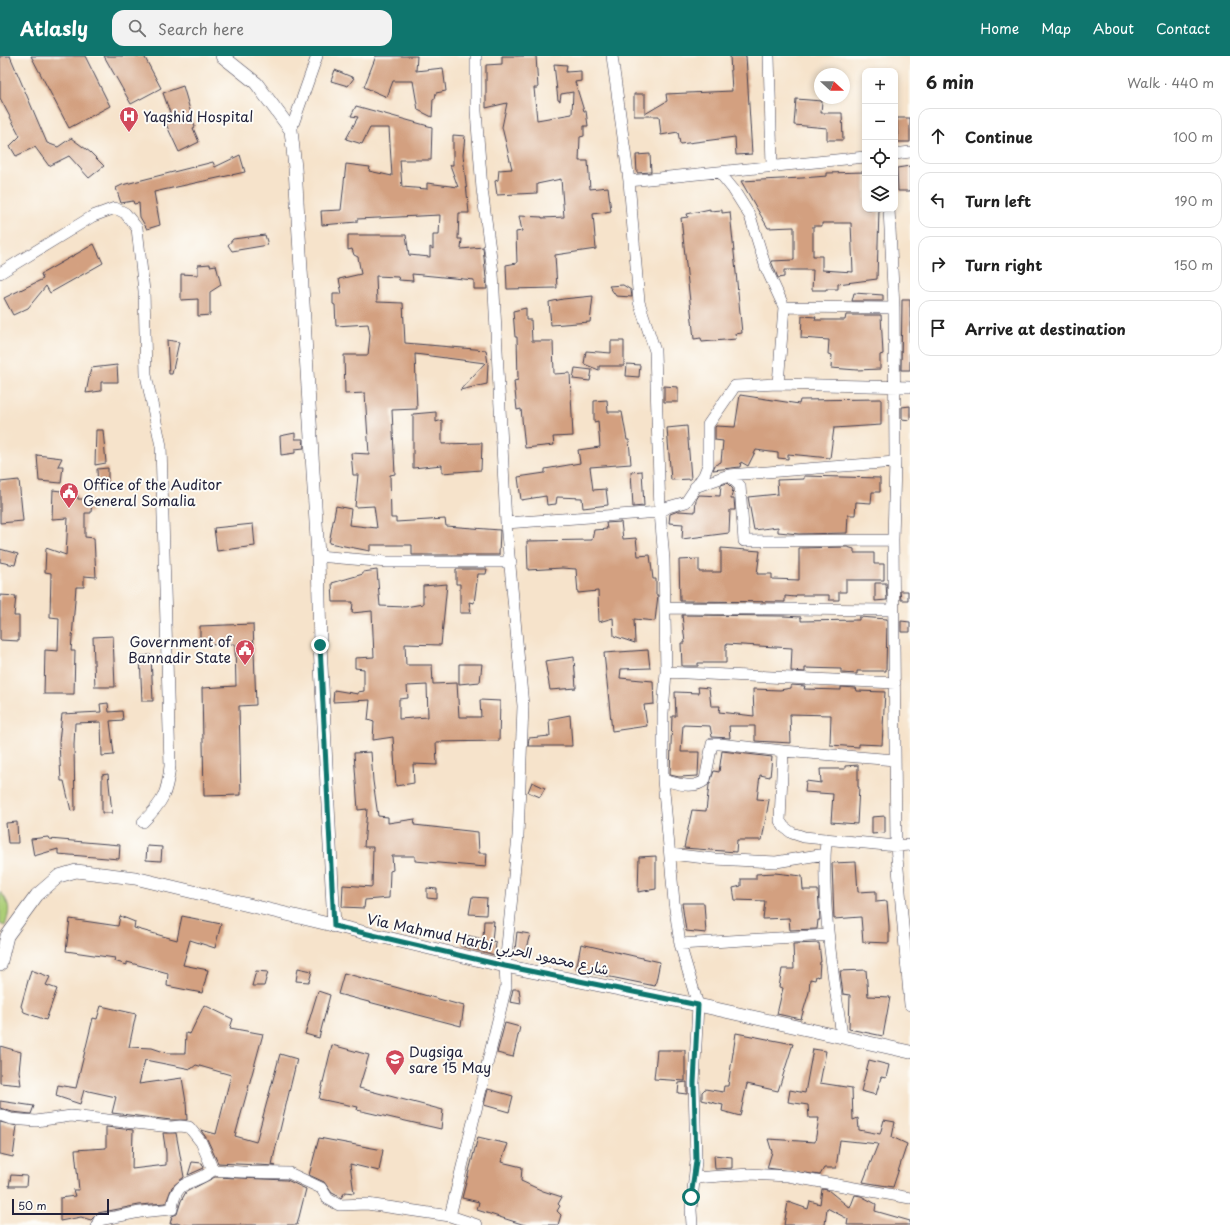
<!DOCTYPE html>
<html lang="en">
<head>
<meta charset="utf-8">
<style>
	:root { --surface:#fff; --page:#f2f2f2; --text:#222; --muted:#767676; --line:#e0e0e0; --accent:#0f766e }
	body { margin:0; font-family:"Playpen Sans","Playpen Sans Arabic",sans-serif; background:var(--page); color:var(--text) }
	.controls { position:absolute; right:12px; top:12px; display:grid; overflow:hidden; border-radius:8px; box-shadow:0 2px 6px #0003 }
	.controls button { width:36px; height:36px; display:grid; place-items:center; padding:0; border:0; border-bottom:1px solid var(--line); background:var(--surface); color:var(--text); font:20px sans-serif }
	.compass { position:absolute; left:814px; top:12px; width:36px; height:36px; border-radius:50%; background:var(--surface); box-shadow:0 2px 6px #0003; rotate:111deg }
	.scale { position:absolute; left:12px; bottom:10px; width:97px; box-sizing:border-box; padding-left:4px; border:2px solid #22223b; border-top:0; font-size:11px; line-height:14px; white-space:nowrap; color:#22223b; -webkit-text-stroke:3px #fdfcf7; paint-order:stroke }
	.stop { position:absolute; width:12px; height:12px; margin:-9px; border:3px solid #0f766e; border-radius:50%; background:#fff }
	.stop.end { background:#0f766e; border-color:#fff; box-shadow:0 1px 4px #0008 }
	.list { margin:0; padding:0; list-style:none }
	h2 { display:flex; justify-content:space-between; align-items:center; height:52px; margin:0; padding:0 16px; font-size:17px }
	h2 small { font-size:13px; font-weight:400; color:var(--muted) }
	.list li { display:grid; grid-template-columns:26px 1fr auto; gap:12px; align-items:center; box-sizing:border-box; height:56px; margin:0 8px 8px; padding:0 8px; border:1px solid var(--line); border-radius:12px }
	.list b { display:block; font-size:15px; white-space:nowrap }
	.list em { font-size:13px; font-style:normal; color:var(--muted) }
	.icon { flex:none; width:22px; height:22px; fill:none; stroke:currentColor; stroke-width:2; stroke-linecap:round; stroke-linejoin:round }
	.map { position:relative; flex:none; width:910px; height:1169px; overflow:hidden }
	header { display:flex; align-items:center; gap:24px; box-sizing:border-box; height:56px; padding:0 20px; background:var(--accent); color:#fff }
	header strong { font-size:19px }
	nav { display:flex; gap:22px; margin-inline-start:auto; font-size:14px }
	.search { width:280px; height:36px; background:var(--page); display:flex; align-items:center; gap:10px; box-sizing:border-box; padding:0 14px; border-radius:12px; color:var(--muted); font-size:15px }
	main { display:flex }
	aside { flex:1; background:var(--surface) }
	.map>svg:first-child { display:block }
	.green { fill:#acce77; stroke:#677859 }
	.building { fill:#d3a080; fill-rule:evenodd }
	.lines { fill:none; stroke-linecap:round; stroke-linejoin:round }
	.minor-casing { stroke:#423f51; stroke-width:12 }
	.tertiary-casing { stroke:#423f51; stroke-width:14 }
	.minor { stroke:#fff; stroke-width:11 }
	.tertiary { stroke:#fff; stroke-width:13 }
	.route { stroke:#0f766e; stroke-width:5 }
	.labels { text-anchor:middle; dominant-baseline:central; stroke-width:4; stroke-linejoin:round; paint-order:stroke }
	.poi-label { font-size:14px; fill:#22223b; stroke:#fdfcf7; text-anchor:start }
	.street-label { font-size:14px; fill:#22223b; stroke:#fdfcf7 }
</style>
</head>
<body>
<header>
<strong>Atlasly</strong>
<div class="search"><svg class="icon" aria-label="search" viewBox="0 0 24 24"><circle cx="10" cy="10" r="6"/><path d="M15 15l6 6"/></svg>Search here</div>
<nav><a>Home</a><a>Map</a><a>About</a><a>Contact</a></nav>
</header>
<main>
<div class="map">
<svg width="910" height="1169" viewBox="0 0 910 1169">
	<rect width="100%" height="100%" fill="#fdfcf7"/>
	<filter id="ink" filterUnits="userSpaceOnUse"><feTurbulence type="fractalNoise" baseFrequency=".025" numOctaves="2"/><feDisplacementMap in="SourceGraphic" scale="8" xChannelSelector="R" yChannelSelector="G"/><feConvolveMatrix kernelMatrix="1 2 1 2 8 2 1 2 1" color-interpolation-filters="sRGB"/></filter>
	<filter id="wash" filterUnits="userSpaceOnUse"><feTurbulence type="fractalNoise" baseFrequency=".012" numOctaves="4" result="noise"/><feDisplacementMap in="SourceGraphic" scale="16" xChannelSelector="R" yChannelSelector="G"/><feGaussianBlur stdDeviation="0.9" result="paint"/><feColorMatrix in="noise" values="0 0 0 0 0 0 0 0 0 0 0 0 0 0 0 0 0 1.4 0 .05"/><feComposite in="paint" operator="in"/></filter>
	<g filter="url(#wash)">
		<rect width="100%" height="100%" fill="#f6e3cb"/>
		<!-- green -->
		<path class="green" d="M0,836C11,848 10,855 5,870L0,868Z"/>
		<g id="blocks">
			<!-- building -->
			<path class="building" d="M0,0H10L47,87L58,91L71,82L90,96L104,110L89,122L69,100L49,110L35,91L16,100L10,90L20,80L0,42Z
				M31,0H85L110,50L69,72Z
				M104,0H144L161,32L131,48Z
				M376,0H417L416,15L443,12L446,35L436,37L435,43H433L432,61L418,54L413,25H393L387,41L364,31Z
				M502,0H536L538,32H534L537,64L572,58L573,36L561,38L560,45L558,44L554,8L567,9L566,16L581,15V25L575,26L584,55H586L588,70H584V80L580,81L579,105H588L590,133L608,131L611,155L593,158L596,193L555,199L557,232L507,233L506,209L517,207L516,176L522,175L519,160L542,161V162L564,161L561,123L537,128V137L497,139L495,125L498,124L499,114L512,113L502,71L507,47L486,52V9L502,8Z
				M730,0H746L752,98L736,99L735,81L680,88L678,76L661,79L659,60H634V38H645V58L667,45L666,38L732,35Z
				M335,14L354,22L348,30L331,25Z
				M183,30L195,71L193,72L199,86L179,96L166,68L173,65L163,37Z
				M796,43L822,45L821,57H842L843,84H827V72L794,69Z
				M356,50L432,71L431,104H400L402,131L427,133V127L458,131L450,109H453V79L465,80L463,99L469,157H459L458,183H462L461,193L483,191L487,233H474V224L412,218L413,225L399,224L398,221L376,220L377,246L403,247L405,287L486,294L488,308L487,328L460,334L485,307L415,298L417,353L392,354L395,418L390,419L391,462H396V466L445,463L446,470L500,474L499,499H412V489H370V495L329,487L336,450L351,453L349,469L377,472L374,450L355,451L358,419H353L351,397L369,398L365,337L345,338L344,299H368L370,279L368,268L336,270L335,249L333,248V238H342L339,223L361,218L358,201L354,199L352,193L348,194V179H406L409,199L430,201V191L433,193V179H439L440,159L357,163V166L322,169L321,155L341,154L346,108L370,111L369,115L392,120L389,72H370L362,88L346,83L358,61L351,60Z
				M897,62H910V86H898Z
				M650,98L651,116L637,117L636,99Z
				M240,99L245,116L154,136L160,169L147,173L140,161L139,147L134,148L133,145L121,147L116,132L122,129L213,106L215,111Z
				M910,110V135H898L897,112Z
				M865,116V153H879L877,223L838,228V233H826V234H812L813,214H784V221L778,222L771,205L794,204V171L768,172L741,125L802,122L827,120V117ZM822,167H851L853,216L822,214V200H813V170H822Z
				M710,153V155L722,154V157L730,156L742,277L735,278L736,283L702,286L701,282L694,283L681,162L688,161L687,158Z
				M265,179L268,189L232,195L228,189L233,183Z
				M94,188L103,207L50,237L46,230L28,252L13,259L4,242L43,223L41,218Z
				M210,208V210L216,209L221,229L210,236V259L198,260V243L181,244V218L198,219V209Z
				M623,229L631,234L632,241L616,240L609,230Z
				M854,237L883,239V245H852Z
				M593,240L590,266L551,269L549,246L563,243Z
				M902,244H910V314H901Z
				M526,252V264H531L532,285H553L554,318L570,317L573,380L553,381L554,389L525,392L521,353L517,354L514,325L518,324L517,281H515L513,255Z
				M846,259H881L883,298L880,299V313L857,314L831,312L832,299L828,298L829,284L801,282L802,260L816,261L815,264H845Z
				M167,284L179,286L172,318H169Z
				M611,285H624V310H599V314L584,308L586,295L611,297Z
				M627,308L640,309L639,321L626,320Z
				M117,309L118,326H101V335L86,337L91,312Z
				M575,312L592,314L590,325L573,323Z
				M664,330L678,331V346H664Z
				M740,339L799,348L800,344L881,343V369L834,372L830,402L788,398V403L778,402V397L756,394L748,410L741,406L740,411L713,414L715,409L721,406L723,385L715,384V371L716,370L735,371Z
				M607,344L608,356H622L627,384H629L631,408L590,411L593,434L606,433L608,449L583,452L582,442L557,441L556,448L547,449L546,440L521,444L518,421L545,417V413L580,407L578,394L600,391L598,365L594,366V345Z
				M910,350V364L902,363V351Z
				M436,356V366L442,364V388L482,387L481,414L442,417V409L413,412V358Z
				M687,370L691,423L671,424L667,372Z
				M96,374H103L106,407L95,409Z
				M295,377V383H303L304,392L295,393V397L281,399L280,380Z
				M37,399L62,402L58,410H63L61,427L39,425Z
				M108,412V434L98,433L97,413Z
				M642,415L644,450L633,451L631,416Z
				M804,420L880,422V436H872L871,447L856,446L855,459H848L847,477L799,478L778,476V471L754,474L748,441L778,438L777,424L804,423Z
				M19,424L23,465L0,467V426Z
				M727,427L733,433L731,443H734L735,454H730L729,477L682,483L683,468L669,467L670,458L678,455L695,456L696,444L699,439L720,440L721,429Z
				M53,434L77,437L78,443H92L91,457H85V481L94,482L96,521L84,520V531H76L71,595H75L74,638H44L45,594L58,595L59,562L50,561L51,517L45,516L46,492L66,499L68,462L52,463Z
				M621,466L623,483L636,482L638,500L650,499L653,523H656V539H658L655,565L634,563L635,587L614,580L613,562L599,566L598,535L578,537L576,513L562,512L528,514L527,485L592,484L594,474L607,473L606,467Z
				M253,468L255,490L217,495L214,472Z
				M847,491L854,493V497H874V508H884V524H846V536H839V544H829V539H796L795,541L785,540V546L680,545L679,504L699,503V516H721V492L760,495L757,518H772V523L799,524V492Z
				M0,493L18,498L15,509L0,506Z
				M456,513H487L486,518H478L474,547L469,546L471,557H460V528H456Z
				M377,514L380,550L405,551L423,548V530L447,528L441,589L405,588L406,609H432L433,628L457,627L459,661H481L480,644L500,645L499,685L436,686L437,709L413,708L414,727L396,730L393,681L373,684L374,666L368,664L370,644L333,646L334,634L358,638V636L364,635V613L355,612V602L374,601L372,555L352,557L353,546H333L332,527L363,518V516ZM427,629L428,661L399,663V643L408,642L407,630Z
				M875,527H886L887,544L875,545Z
				M900,535H908V544H901Z
				M0,539L16,540L14,560H19V585L0,584Z
				M682,559L784,560L801,561V565L859,564V561L887,563L886,615H857V618L841,617V613L805,612V616L791,615L792,592L726,588V607H698V610H682L681,587H685Z
				M901,565L910,566V576H901Z
				M253,568L256,649L239,650L241,739L204,740L202,632L236,630L235,588L200,589V570Z
				M113,580L115,631H95L93,581Z
				M648,594L650,612L621,613L620,622L653,625L654,648L644,649L647,670L612,675L604,597Z
				M151,599L153,645H142L140,600Z
				M574,601L576,632L550,634L545,605Z
				M459,608H482L480,626L459,628Z
				M791,629L805,630L804,633L841,634V631L856,632L857,635L885,636L882,689L859,688V691L830,689L831,659L790,658L791,687L755,685V670H729L730,682L712,681L710,670L683,669L681,696H699L698,720L679,721L670,719L672,660H676L675,636L699,637L698,631L709,632L711,650H720L719,656L754,660L753,633L780,634L791,632Z
				M108,647L109,656L122,655L123,664L110,665L114,699L102,700L101,666L75,667L74,689L75,754L71,755L64,725H61L59,686L62,658L101,656L100,648Z
				M570,659L572,690H528L529,682L550,680L549,663Z
				M722,695L772,701L770,721L760,719L757,743L769,744L762,784H737L736,796L684,792L692,754L706,755L709,729L714,715L719,716Z
				M371,696L373,725L378,760L388,761V767L415,763L414,769L478,776L479,797H487L486,811L415,805V800H392L393,814L390,815L389,842L365,844L364,852L342,851L343,829L372,831L373,791H364L367,753L358,754L354,697Z
				M858,709V731H859L857,768L831,766L833,738L805,736L806,725L821,727L820,713H845V710Z
				M108,718L112,757H102V719Z
				M532,726L545,732L540,741L528,736Z
				M885,760V777L872,778V761Z
				M17,766L18,787H8L6,767Z
				M48,781L49,783L120,789L119,803L58,798V793L34,800L31,783Z
				M147,790L162,791L161,805L146,804Z
				M656,800V833L638,836L639,801Z
				M856,806L858,836L876,835V846L887,845L889,870V887L863,886L861,861L834,863L832,807Z
				M775,817L802,820L803,834H818L820,864H818L817,873L790,874L789,862L763,863L765,845L735,844L733,832L741,830V823H756V818Z
				M427,832L437,833V843L427,842Z
				M472,841L487,842L486,859L469,858Z
				M682,847H704L706,877L686,875Z
				M120,860L135,866L134,872L177,884L182,860L221,868L215,892L190,884L183,909L208,914L202,937L167,930L168,917L127,906V909L114,905L115,902L66,895L70,863L118,870Z
				M484,865H494L492,885L496,886L495,899L461,890L465,879L483,883Z
				M517,876L530,878L525,896L515,894Z
				M819,887L821,906H820L819,921L816,920L815,924L810,923L809,936L801,963L777,958L783,932L779,931L782,913H794L793,888Z
				M581,888L660,906L655,930L576,914Z
				M298,912L312,915L309,926L296,925Z
				M31,914L50,921L46,929L57,933L46,964L24,956L21,950Z
				M866,914L868,940L890,941L883,980L849,973L850,939L843,938L840,915Z
				M256,915L268,916L264,930H252Z
				M344,917L464,950L461,970L338,938Z
				M513,933H519L521,948L510,946Z
				M318,935L330,939L319,982L305,978Z
				M204,949L233,963L230,972L263,978L235,1080L256,1086L280,998L297,1003L274,1099L272,1109L276,1110L218,1107L207,1083L202,1076L201,1074L216,1078L231,1019L196,1009L191,1013L145,1004L139,1028L182,1022L186,1046L187,1064H171L112,1057L116,1041L84,1034L80,1048L56,1040L58,1029L76,1032L93,962L97,963L101,950L136,958L129,991L152,992L167,997H185L186,977L190,978Z
				M505,967L520,971L513,1001L497,997Z
				M736,977L793,988L778,1035L747,1028L740,1060L722,1055L723,1049L702,1044V1036L705,1033L723,1036L724,1030H728Z
				M332,989L369,999L359,1032L443,1054L441,1073L357,1054L358,1051L319,1043Z
				M0,990L21,996L19,1015L21,1029L0,1027Z
				M813,993L826,995L820,1027L852,1032L853,1064L858,1062L859,1074L880,1078L884,1064L895,1066L892,1081L907,1088L893,1131L863,1126L878,1088L840,1084L836,1112H824L820,1119L767,1112L772,1096L768,1083L815,1086L819,1062H809L808,1049L788,1046L790,1034L805,1037Z
				M657,994H685V1025L654,1023Z
				M869,1004L889,1009L886,1022L881,1021L876,1039L861,1035Z
				M687,1026V1038L678,1037L679,1027Z
				M488,1033L513,1040L509,1056L484,1049Z
				M0,1045L34,1050L31,1058L12,1056L0,1052Z
				M0,1066L17,1070L13,1101L0,1098Z
				M106,1071L133,1074L132,1113L166,1109V1097L163,1077H176L184,1121L172,1131L166,1147L139,1149L98,1157L91,1164L81,1161L60,1165V1142L75,1140L73,1134H79L75,1094L106,1092Z
				M478,1081L508,1088L501,1106L522,1111L521,1125L543,1135L562,1141L558,1148L560,1150L557,1155L561,1159L558,1169H525L477,1154L479,1146L462,1142Z
				M319,1082L383,1094L379,1115L350,1108L354,1137L345,1136L341,1142L338,1140L332,1137L324,1126L309,1119Z
				M714,1099L732,1101V1112L715,1113Z
				M192,1106L202,1107L204,1112L188,1119Z
				M11,1119L27,1120L26,1130H9Z
				M215,1121L287,1124L306,1133L297,1169H181L180,1167L170,1168L172,1160L177,1158L181,1145L186,1136Z
				M822,1133L828,1134L850,1152L855,1139L861,1140L876,1148L875,1155L910,1165V1169H847L848,1163L827,1152L825,1169H784L788,1146L808,1153L810,1145L820,1148Z"/>
		</g>
	</g>
	<g filter="url(#ink)">
		<use href="#blocks" fill-opacity="0" stroke="#423f51" stroke-width="1"/>
		<g class="lines">
			<!-- minor casing -->
			<g class="minor-casing">
				<path id="minor" d="M612,0L629,125L639,246L655,295L660,456L664,504L666,616L663,657V724L674,846L680,888L698,949L694,1027L696,1105L691,1154L692,1169
					M769,0L772,110
					M291,74L317,0
					M895,98L910,96
					M629,125L865,101
					M889,153L894,252L895,406L893,484L896,790L910,949
					M0,217L93,160L115,152L125,157L137,172L144,235L146,319L161,390L170,710C167,738 163,746 143,766
					M784,251L894,252
					M778,328L910,331
					M729,419L895,406
					M695,431L729,419L740,430L744,485L893,484
					M506,467L660,456L668,451L686,446L704,419L708,409V369L735,330L778,328L784,251L766,212L750,160L733,133L720,117
					M318,500L387,506H511
					M665,552L893,554
					M666,616L895,627
					M783,695L780,765L784,771L792,777L804,781L896,790L910,789
					M663,724C676,727 694,734 705,724L712,688H720L783,695L895,704
					M826,783C821,849 833,916 842,980
					M670,798L714,803L776,806L825,798
					M680,888L828,879
					M0,1059L11,1063L36,1065L71,1060L171,1071L180,1070L189,1071L201,1086L213,1114L242,1116L289,1117L321,1132L328,1143L339,1149L367,1148L450,1160L506,931L505,910L518,780L523,650L506,467L493,217L482,133L476,55V0
					M694,1122L749,1118L788,1120L910,1142
					M450,1160L477,1169
					M97,1169L99,1164L140,1156L172,1153C176,1120 193,1131 213,1114"/>
			</g>
			<!-- tertiary casing -->
			<g class="tertiary-casing">
				<path id="tertiary" d="M222,0L256,27L291,74L295,112L318,500L320,589L334,870
					M0,909L7,880L37,839L59,820L76,815L135,822L505,910L698,949L910,996"/>
			</g>
			<!-- minor -->
			<use href="#minor" class="minor"/>
			<!-- tertiary -->
			<use href="#tertiary" class="tertiary"/>
		</g>
	</g>
	<g class="lines" filter="url(#ink)">
		<!-- route -->
		<path class="route" d="M320,589L334,870L505,910L698,949L694,1027L696,1105L691,1141"/>
	</g>
	<!-- icons -->
	<defs>
		<g id="hospital-pin" transform="scale(1)"><path d="M0 17L-7.5 6A9.5 9.5 0 1 1 7.5 6Z" fill="#d1495b" stroke="#fdfcf7"/><path d="M-5-5h3v3.5h4V-5h3V5h-3V1.5h-4V5h-3Z" fill="#fff"/></g>
		<g id="civic-pin" transform="scale(1)"><path d="M0 17L-7.5 6A9.5 9.5 0 1 1 7.5 6Z" fill="#d1495b" stroke="#fdfcf7"/><path d="M-.6-6.5H3V-4.5H.6V-3L4-1V1h2V6H-6V1h2V-1L-.6-3ZM-1.2 2.5V6h2.4V2.5Z" fill="#fff"/></g>
		<g id="school-pin" transform="scale(1)"><path d="M0 17L-7.5 6A9.5 9.5 0 1 1 7.5 6Z" fill="#d1495b" stroke="#fdfcf7"/><path d="M0-5L7-2L0 1L-7-2ZM-4 1L0 2.5L4 1V4Q0 6-4 4Z" fill="#fff"/></g>
	</defs>
	<g fill-rule="evenodd">
		<use href="#hospital-pin" x="129" y="60"/>
		<use href="#civic-pin" x="69" y="436"/>
		<use href="#civic-pin" x="245" y="593"/>
		<use href="#school-pin" x="395" y="1003"/>
	</g>
	<g class="labels">
		<!-- poi labels -->
		<g class="poi-label">
			<text x="143" y="60">Yaqshid Hospital</text>
			<text x="83" y="428">Office of the Auditor<tspan x="83" dy="16">General Somalia</tspan></text>
			<text x="231" y="585" text-anchor="end">Government of<tspan x="231" dy="16">Bannadir State</tspan></text>
			<text x="409" y="995">Dugsiga<tspan x="409" dy="16">sare 15 May</tspan></text>
		</g>
		<!-- street labels -->
		<g class="street-label">
			<text transform="translate(488 888) rotate(12)">Via Mahmud Harbi شارع محمود الحربي</text>
		</g>
	</g>
</svg>
<div class="controls">
<button>+</button>
<button>−</button>
<button><svg class="icon" aria-label="locate" viewBox="0 0 24 24"><circle cx="12" cy="12" r="6"/><path d="M12 2v4M12 18v4M2 12h4M18 12h4"/></svg></button>
<button><svg class="icon" aria-label="layers" viewBox="0 0 24 24"><path d="M12 4l9 5-9 5-9-5zM3 14l9 5 9-5"/></svg></button>
</div>
<svg class="compass" viewBox="-18 -18 36 36"><path d="M0-13l5 13h-10z" fill="#e53935"/><path d="M0 13l5-13h-10z" fill="#767676"/></svg>
<div class="scale">50 m</div>
<div class="stop" style="left:691px;top:1141px"></div>
<div class="stop end" style="left:320px;top:589px"></div>
</div>
<aside>
<h2>6 min<small>Walk · 440 m</small></h2>
<ul class="list">
<li><svg class="icon" aria-label="ahead" viewBox="0 0 24 24"><path d="M12 20V5M6 11l6-6 6 6"/></svg><div><b>Continue</b></div><em>100 m</em></li>
<li><svg class="icon" aria-label="left" viewBox="0 0 24 24"><path d="M17 20v-9H6M10 6l-5 5 5 5"/></svg><div><b>Turn left</b></div><em>190 m</em></li>
<li><svg class="icon" aria-label="right" viewBox="0 0 24 24"><path d="M7 20v-9h11M14 6l5 5-5 5"/></svg><div><b>Turn right</b></div><em>150 m</em></li>
<li><svg class="icon" aria-label="arrive" viewBox="0 0 24 24"><path d="M6 21V4h12l-3 4 3 4H6"/></svg><div><b>Arrive at destination</b></div></li>
</ul>
</aside>
</main>
</body>
</html>
